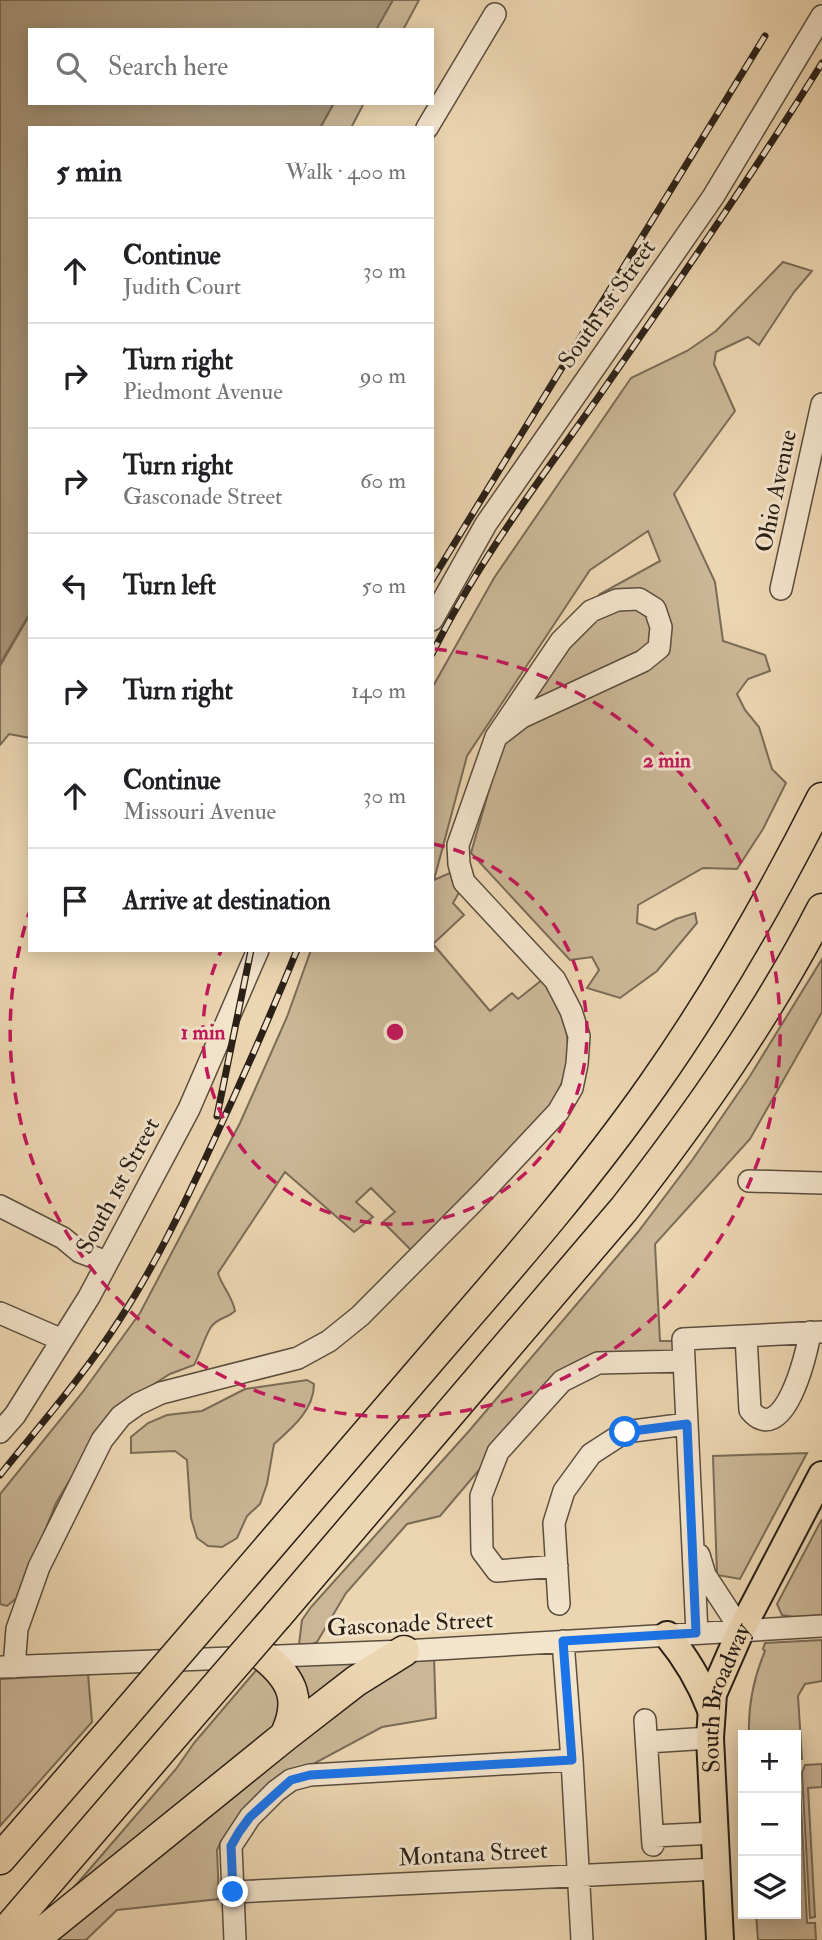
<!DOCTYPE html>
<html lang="en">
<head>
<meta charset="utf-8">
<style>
	:root { --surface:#fff; --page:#f6f6f6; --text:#202124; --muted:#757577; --line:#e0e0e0 }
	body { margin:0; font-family:"IM FELL Double Pica",serif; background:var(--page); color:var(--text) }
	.controls { position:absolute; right:21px; bottom:21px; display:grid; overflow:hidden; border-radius:0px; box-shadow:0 4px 18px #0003 }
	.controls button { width:63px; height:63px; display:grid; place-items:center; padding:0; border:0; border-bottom:2px solid var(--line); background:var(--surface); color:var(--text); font:35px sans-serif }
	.stop { position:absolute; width:21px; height:21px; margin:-16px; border:5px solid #1a73e8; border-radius:50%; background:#fff }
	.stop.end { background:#1a73e8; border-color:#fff; box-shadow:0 2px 7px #0008 }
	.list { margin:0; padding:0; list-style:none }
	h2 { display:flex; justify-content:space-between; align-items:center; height:91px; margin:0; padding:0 28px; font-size:30px }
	h2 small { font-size:23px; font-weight:400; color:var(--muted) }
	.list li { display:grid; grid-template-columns:46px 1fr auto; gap:21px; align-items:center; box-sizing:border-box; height:105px; padding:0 28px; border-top:2px solid var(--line) }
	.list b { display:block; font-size:26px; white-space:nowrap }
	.list p { margin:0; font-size:23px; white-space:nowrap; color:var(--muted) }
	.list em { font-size:23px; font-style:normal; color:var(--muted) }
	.icon { flex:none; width:38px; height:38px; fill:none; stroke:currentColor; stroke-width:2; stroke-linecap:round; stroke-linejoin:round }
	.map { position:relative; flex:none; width:822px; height:1940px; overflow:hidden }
	.search { position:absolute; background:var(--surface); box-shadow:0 4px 18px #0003; left:28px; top:28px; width:406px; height:77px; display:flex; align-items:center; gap:18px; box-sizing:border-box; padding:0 24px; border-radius:0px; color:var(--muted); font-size:26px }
	.panel { position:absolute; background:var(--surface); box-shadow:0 4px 18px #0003; left:28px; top:126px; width:406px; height:826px; border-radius:0px }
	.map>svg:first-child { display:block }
	.green { fill:#cbb797; stroke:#7a6c57; stroke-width:2 }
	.water { fill:#aa987d; stroke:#776854; stroke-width:2 }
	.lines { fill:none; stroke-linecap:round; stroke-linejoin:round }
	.minor-casing { stroke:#5a4e3e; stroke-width:24 }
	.major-casing { stroke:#2a2017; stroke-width:30 }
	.highway-casing { stroke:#2a2017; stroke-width:33 }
	.minor { stroke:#f3e4cc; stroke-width:21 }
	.major { stroke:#ecd6b1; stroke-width:26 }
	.highway { stroke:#ecd6b1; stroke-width:30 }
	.rail-casing { stroke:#2a2017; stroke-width:7 }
	.rail { stroke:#f3e4cc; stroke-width:4.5; stroke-dasharray:13; stroke-linecap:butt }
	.highway-bridge-casing { stroke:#2a2017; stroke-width:33; stroke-linecap:butt }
	.highway-bridge { stroke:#ecd6b1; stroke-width:30 }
	.route { stroke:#1a73e8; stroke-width:9 }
	.ring { fill:none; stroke:#c2185b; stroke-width:3.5; stroke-dasharray:12 9 }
	.labels { text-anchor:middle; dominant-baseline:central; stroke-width:6; stroke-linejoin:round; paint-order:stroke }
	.street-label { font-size:24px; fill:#2a2017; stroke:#f3e4cc }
	.centre { fill:#c2185b; stroke:#f3e4cc; stroke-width:3.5 }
	.ring-label { font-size:21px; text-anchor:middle; font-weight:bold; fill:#c2185b; stroke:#f3e4cc; stroke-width:6; stroke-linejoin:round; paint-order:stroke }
</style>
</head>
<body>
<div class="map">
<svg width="822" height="1940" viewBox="0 0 822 1940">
	<rect width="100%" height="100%" fill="#ecd6b1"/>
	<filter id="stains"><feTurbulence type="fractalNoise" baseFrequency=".00286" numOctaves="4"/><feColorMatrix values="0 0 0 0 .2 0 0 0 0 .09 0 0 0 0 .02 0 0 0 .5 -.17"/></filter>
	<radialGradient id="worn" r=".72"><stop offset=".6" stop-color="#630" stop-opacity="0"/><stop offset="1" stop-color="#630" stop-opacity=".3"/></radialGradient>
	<!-- green -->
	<path class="green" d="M392,0H419L403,30H375Z
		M334,103H364L351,128H320Z
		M783,262L812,271L794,292L759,345L748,337L716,352L714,364L735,411L674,494L715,582L723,641L765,655L770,671L748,679L737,694L745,710L759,727L772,769L786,783L763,829L737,869L703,868L638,905L637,923L655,930L676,919L695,913L697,923L657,971L620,998L587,988L599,970L592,957L570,960L471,853L495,769L529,674L600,594L660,561L648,531L590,570L467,756L434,880L452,872L460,891L453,903L464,915L433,944L490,1011L512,993L518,999L542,980C575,1025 578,1069 544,1115L411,1250L383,1222L395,1212L371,1188L356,1202L373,1217L354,1232L285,1172L218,1273C222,1287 232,1295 235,1311C228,1318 217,1318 211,1327C205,1336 200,1354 194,1365L170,1374L148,1388L77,1468L56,1503L19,1596L7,1606L0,1604V1494L82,1393L140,1313L240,1123L287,1017L311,950H432V688L494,578L631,378L687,351L716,331Z
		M30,614V738L9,734L0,745V666Z
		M822,959V1012L750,1139L655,1244L660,1341H674V1355L558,1377L440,1516L407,1524L346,1593L317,1642L311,1645L299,1644L302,1620L311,1607L469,1431L638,1232L693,1159L750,1076Z
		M307,1380L314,1384C314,1410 292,1428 274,1444L267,1484L260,1504L247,1516L237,1538L222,1547L208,1546L197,1538L191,1518L187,1460L175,1451L131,1453V1437L148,1423L167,1415L202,1411L245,1389Z
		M807,1453L740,1579L717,1575L713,1456Z
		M822,1519V1615L794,1617L782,1615L777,1604Z
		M822,1640V1681L805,1684L798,1696L802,1759H796V1735H749C748,1707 754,1677 765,1651L763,1649L765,1643Z
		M434,1657L436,1718L382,1727L298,1772L287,1779L221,1841L217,1850L219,1899L117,1910L86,1940H48L392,1665Z
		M372,1659L306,1716L293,1663Z
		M258,1668L281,1689L280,1723L57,1907L176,1769L194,1743Z
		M88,1674L92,1722L0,1826V1679Z
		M796,1764L799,1767L807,1923H815L816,1940H758L756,1914H796Z
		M822,1764V1787L808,1788L815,1917L810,1918L802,1773L805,1765Z"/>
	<!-- water -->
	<path class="water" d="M0,0H393L376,30H30V103H334L320,128H30V613L0,664Z"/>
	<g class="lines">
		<!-- minor casing -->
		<g class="minor-casing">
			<path id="minor" d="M427,128L495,14
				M781,589L822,404
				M432,620L486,524L713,197L822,16
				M749,1181L822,1183
				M0,1206L63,1238L80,1252L107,1262
				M0,1313L62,1340
				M746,1336L750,1410C783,1450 807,1355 810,1332
				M0,1432L15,1415L89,1297L189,1109L258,950
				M699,1555L705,1575L741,1630
				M557,1566L497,1571L482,1551L481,1496L498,1452L562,1381L598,1363L684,1361
				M559,1604L554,1523L564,1491L591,1454L625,1432L687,1424
				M697,1633L683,1339L822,1332
				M563,1641L572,1760L582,1940
				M2,1667L404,1651L822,1626
				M14,1667L17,1629L39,1567L102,1440L121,1416L138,1404L161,1393L298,1358L329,1341L360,1316L484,1191L558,1112L572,1088L577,1064L579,1036L571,1011L555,980L464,882L459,864L458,845L496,737L561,641L591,611L617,600L639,599L655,609L661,627L659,648L643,661L522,717L496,737
				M645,1720L653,1845
				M647,1742L710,1738
				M653,1836L715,1833
				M233,1892L716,1869
				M235,1940L231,1846L250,1817L276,1791L291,1780L310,1775L572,1760"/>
		</g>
		<!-- major casing -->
		<g class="major-casing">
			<g id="major">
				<path d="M667,1635C687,1659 700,1681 711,1710"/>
				<path id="s1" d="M720,1940L710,1738L713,1694L741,1630L822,1475"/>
			</g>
		</g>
		<!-- highway casing -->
		<g class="highway-casing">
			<path id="highway" d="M215,1610C292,1520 369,1430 446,1341C518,1258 590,1175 653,1085C717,994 772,897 822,798
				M277,1616L624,1209C697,1115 767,1016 822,909
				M265,1657C293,1680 302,1701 285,1736
				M0,1859L123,1717
				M0,1938L200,1705
				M33,1940L285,1736L356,1681L404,1651"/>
		</g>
		<!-- minor -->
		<use href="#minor" class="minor"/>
		<!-- major -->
		<use href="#major" class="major"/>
		<!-- highway -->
		<use href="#highway" class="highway"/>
		<!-- rail casing -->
		<g class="rail-casing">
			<path id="rail" d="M432,580L765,36
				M432,654C477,563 539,481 597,399C674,288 751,177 822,63
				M217,1116L251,950
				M0,1475C41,1424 85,1374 120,1319C154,1267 181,1211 207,1155C239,1087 269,1019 297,950"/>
		</g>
		<!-- rail -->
		<use href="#rail" class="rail"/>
		<!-- highway-bridge casing -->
		<g class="highway-bridge-casing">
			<path id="highway-bridge" d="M200,1705L277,1616
				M123,1717L215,1610"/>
		</g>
		<!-- highway-bridge -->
		<use href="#highway-bridge" class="highway-bridge"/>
	</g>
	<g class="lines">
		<!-- route -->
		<path class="route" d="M233,1892L231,1846L239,1832L250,1817L291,1780L310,1775L572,1760L563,1641L696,1633L687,1424L625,1432"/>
	</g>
	<!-- distance rings -->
	<g class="ring">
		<path d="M433 844A192 192 0 1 1 221 951"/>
		<path d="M435 649A385 385 0 1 1 29 913"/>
	</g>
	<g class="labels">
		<!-- street labels -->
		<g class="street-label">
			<text transform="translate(607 304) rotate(-55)">South 1st Street</text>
			<text transform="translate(776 491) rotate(-78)">Ohio Avenue</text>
			<text transform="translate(118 1186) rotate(-62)">South 1st Street</text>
			<text transform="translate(410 1624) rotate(-3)">Gasconade Street</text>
			<text stroke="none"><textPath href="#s1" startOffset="245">South Broadway</textPath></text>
			<text transform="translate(473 1854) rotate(-3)">Montana Street</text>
		</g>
	</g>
	<circle cx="395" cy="1032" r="10" class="centre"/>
	<g class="ring-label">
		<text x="667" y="767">2 min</text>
		<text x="203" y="1039">1 min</text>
	</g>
	<rect width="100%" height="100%" filter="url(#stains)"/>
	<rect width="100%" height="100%" fill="url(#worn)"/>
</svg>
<div class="controls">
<button>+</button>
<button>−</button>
<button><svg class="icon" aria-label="layers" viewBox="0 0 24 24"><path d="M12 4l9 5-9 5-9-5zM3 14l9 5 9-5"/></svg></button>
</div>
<div class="stop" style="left:625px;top:1432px"></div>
<div class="stop end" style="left:233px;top:1892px"></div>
<div class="search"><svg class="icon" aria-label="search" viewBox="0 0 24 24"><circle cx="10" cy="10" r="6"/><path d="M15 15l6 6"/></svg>Search here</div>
<section class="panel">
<h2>5 min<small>Walk · 400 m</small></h2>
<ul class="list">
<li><svg class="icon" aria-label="ahead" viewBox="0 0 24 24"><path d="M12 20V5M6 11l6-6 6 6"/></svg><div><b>Continue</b><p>Judith Court</p></div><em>30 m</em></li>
<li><svg class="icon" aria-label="right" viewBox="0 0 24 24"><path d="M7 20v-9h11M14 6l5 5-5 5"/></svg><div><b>Turn right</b><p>Piedmont Avenue</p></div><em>90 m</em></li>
<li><svg class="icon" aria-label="right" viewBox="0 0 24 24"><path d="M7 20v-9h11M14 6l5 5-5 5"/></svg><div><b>Turn right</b><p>Gasconade Street</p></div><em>60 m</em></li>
<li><svg class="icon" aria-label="left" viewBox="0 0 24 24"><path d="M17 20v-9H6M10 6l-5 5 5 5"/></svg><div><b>Turn left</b></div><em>50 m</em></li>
<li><svg class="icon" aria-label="right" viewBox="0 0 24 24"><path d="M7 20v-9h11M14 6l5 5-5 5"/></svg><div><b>Turn right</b></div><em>140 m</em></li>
<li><svg class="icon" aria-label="ahead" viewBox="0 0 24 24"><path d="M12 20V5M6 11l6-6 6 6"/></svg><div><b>Continue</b><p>Missouri Avenue</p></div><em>30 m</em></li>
<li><svg class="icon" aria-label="arrive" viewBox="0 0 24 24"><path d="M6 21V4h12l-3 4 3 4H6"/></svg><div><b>Arrive at destination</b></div></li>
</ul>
</section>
</div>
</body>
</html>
